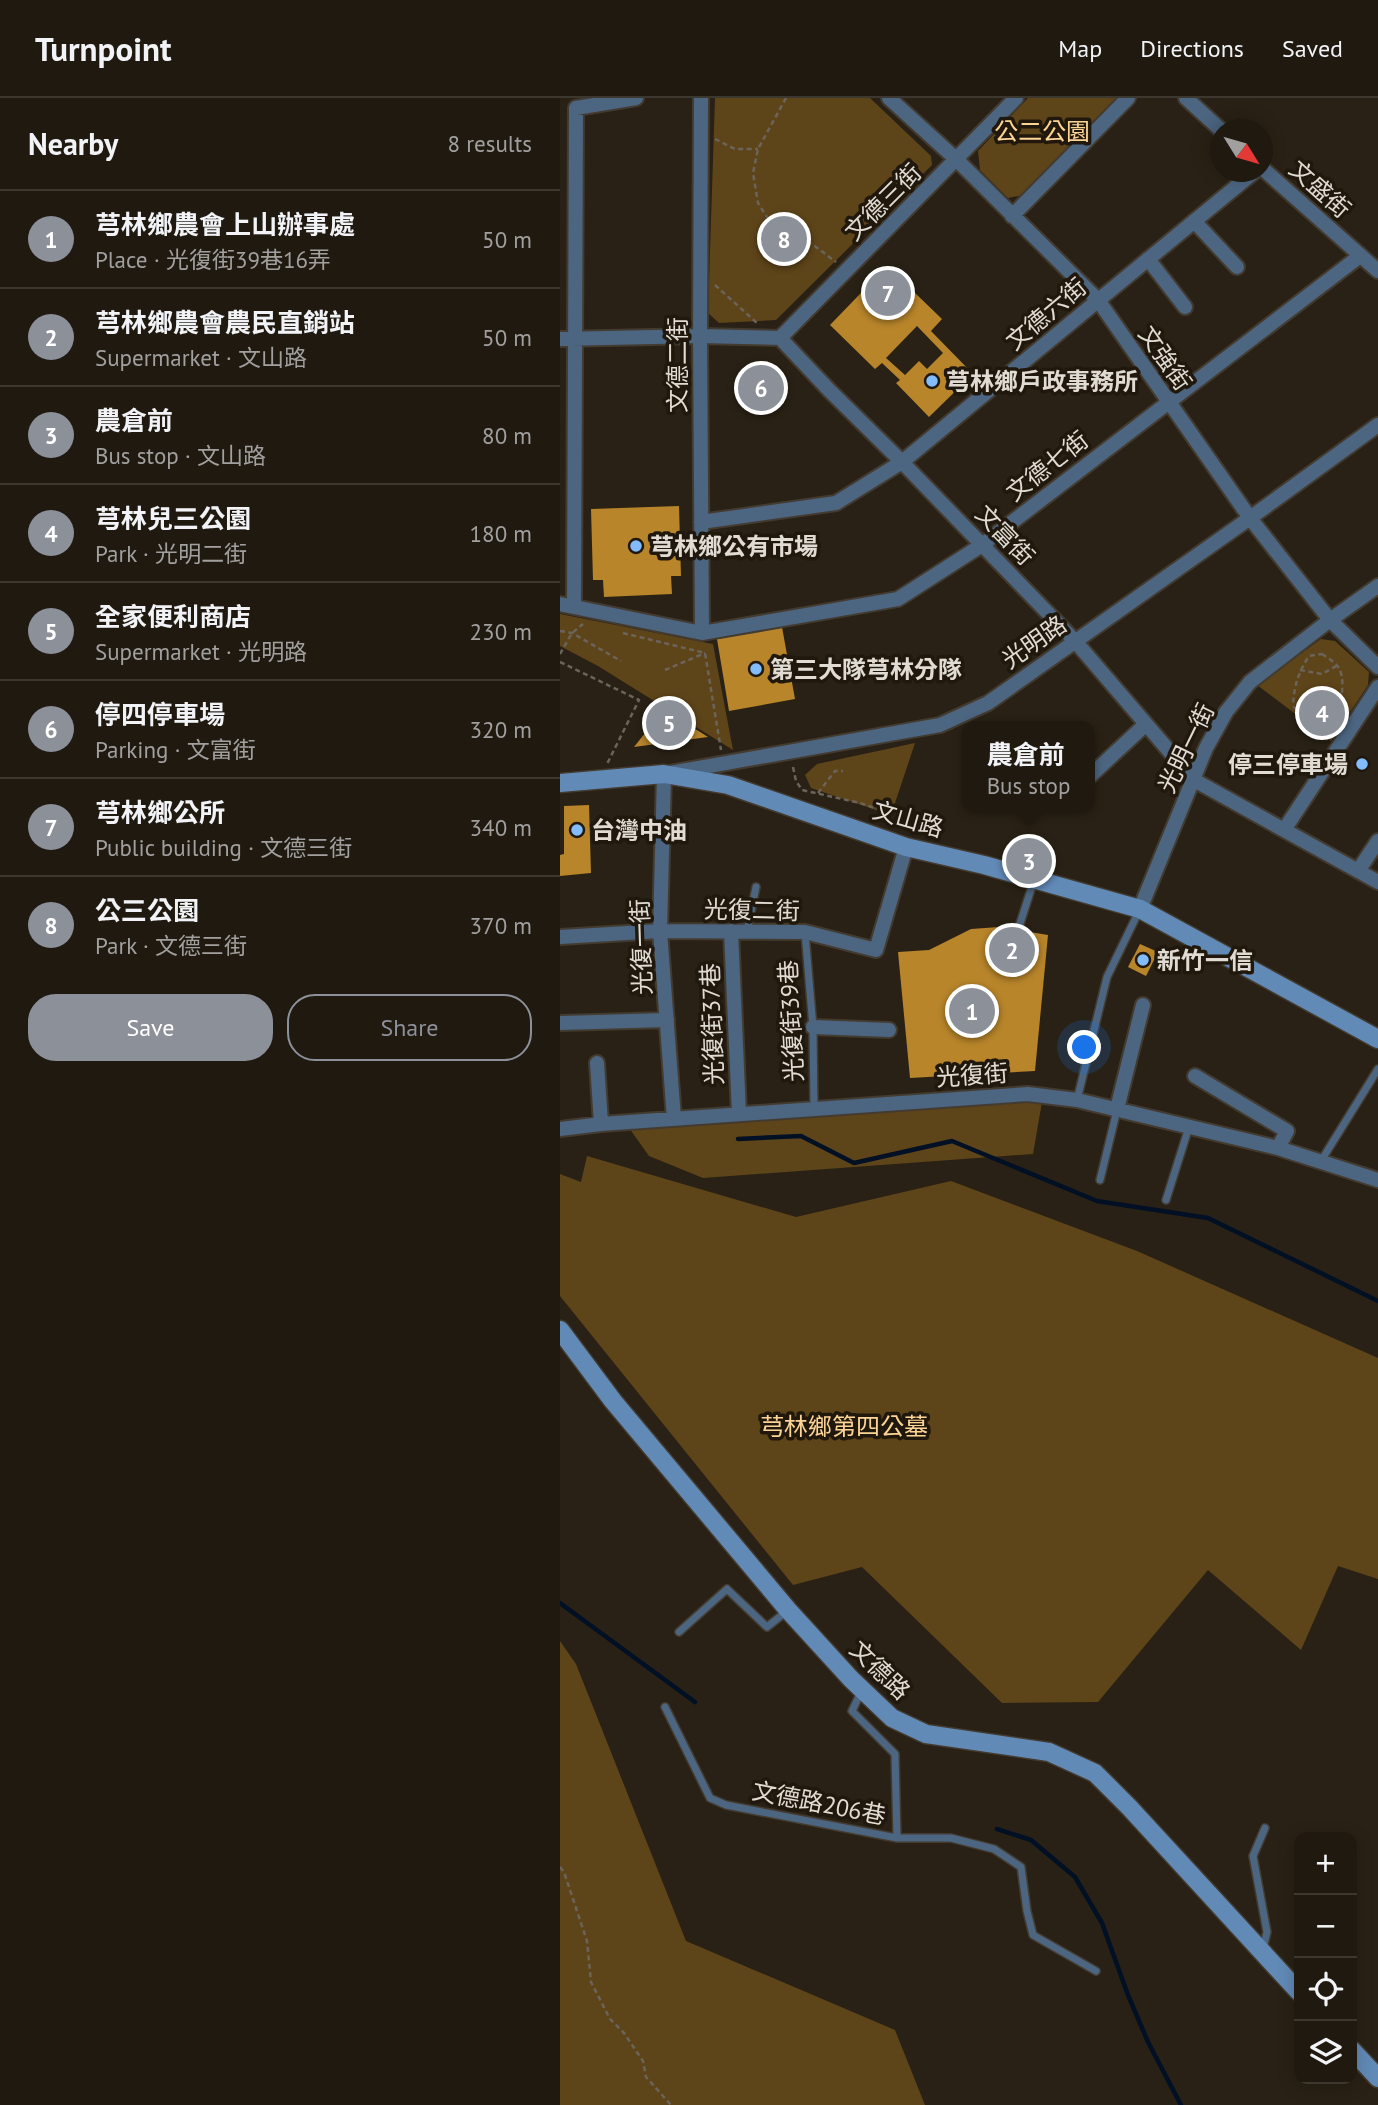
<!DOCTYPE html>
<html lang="en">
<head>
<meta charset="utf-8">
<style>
	:root { --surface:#1f1910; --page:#2c261e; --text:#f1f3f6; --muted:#a1a09f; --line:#3c3830; --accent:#8c9099 }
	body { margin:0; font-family:"PT Sans","Noto Sans TC",sans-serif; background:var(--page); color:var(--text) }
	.controls { position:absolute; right:21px; bottom:21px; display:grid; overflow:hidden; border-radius:14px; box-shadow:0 4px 18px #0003 }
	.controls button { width:63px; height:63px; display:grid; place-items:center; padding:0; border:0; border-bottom:2px solid var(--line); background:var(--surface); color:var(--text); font:35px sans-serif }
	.compass { position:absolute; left:650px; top:21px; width:63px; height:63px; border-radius:50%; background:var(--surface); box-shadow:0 4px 18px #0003; rotate:127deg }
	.you { position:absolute; left:525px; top:950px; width:24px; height:24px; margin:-18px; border:5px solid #fff; border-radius:50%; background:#1a73e8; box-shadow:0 0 0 10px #1a73e833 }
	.badge { display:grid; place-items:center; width:46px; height:46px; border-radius:50%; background:var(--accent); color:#fff; font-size:23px; font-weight:700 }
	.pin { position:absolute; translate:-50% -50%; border:4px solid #fff; box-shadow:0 2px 7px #0006 }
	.popup { position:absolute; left:402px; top:623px; width:133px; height:91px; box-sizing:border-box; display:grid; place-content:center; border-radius:14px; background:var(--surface); filter:drop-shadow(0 2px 5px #0005); font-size:23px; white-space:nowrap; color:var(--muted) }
	.popup b { font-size:26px; color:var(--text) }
	.popup::after { content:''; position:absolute; left:50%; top:100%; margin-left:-14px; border:14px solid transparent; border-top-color:var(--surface) }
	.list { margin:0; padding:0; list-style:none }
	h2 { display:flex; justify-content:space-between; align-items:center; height:91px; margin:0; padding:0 28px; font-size:30px }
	h2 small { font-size:23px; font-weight:400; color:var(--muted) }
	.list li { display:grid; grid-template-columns:46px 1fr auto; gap:21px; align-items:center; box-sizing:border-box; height:98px; padding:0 28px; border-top:2px solid var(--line) }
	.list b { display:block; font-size:26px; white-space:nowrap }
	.list p { margin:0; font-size:23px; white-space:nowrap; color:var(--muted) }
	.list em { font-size:23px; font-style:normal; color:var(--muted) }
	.actions { display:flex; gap:14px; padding:21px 28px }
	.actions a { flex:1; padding:16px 0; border:2px solid var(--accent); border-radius:28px; text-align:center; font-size:24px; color:var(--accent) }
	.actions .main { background:var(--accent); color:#fff }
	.icon { flex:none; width:38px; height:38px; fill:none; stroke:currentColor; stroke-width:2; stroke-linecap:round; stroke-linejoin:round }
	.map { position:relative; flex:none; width:818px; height:2007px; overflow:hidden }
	header { display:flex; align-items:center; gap:42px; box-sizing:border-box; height:98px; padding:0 35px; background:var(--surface); border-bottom:2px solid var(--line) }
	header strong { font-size:33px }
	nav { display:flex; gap:38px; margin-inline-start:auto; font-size:24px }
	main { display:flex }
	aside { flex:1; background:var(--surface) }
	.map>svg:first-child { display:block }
	.green { fill:#5e4419 }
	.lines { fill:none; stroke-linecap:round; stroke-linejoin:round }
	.stream { stroke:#011024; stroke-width:4.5 }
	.building { fill:#b8852a; fill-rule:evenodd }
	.service-casing { stroke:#433b30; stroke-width:10 }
	.minor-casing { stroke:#433b30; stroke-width:18 }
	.secondary-casing { stroke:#433b30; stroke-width:21 }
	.path { stroke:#6b645a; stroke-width:2.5; stroke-dasharray:5 3.5; stroke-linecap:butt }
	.service { stroke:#4c6581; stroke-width:7 }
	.minor { stroke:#4c6581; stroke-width:14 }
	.secondary { stroke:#628ab7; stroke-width:18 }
	.poi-dot { fill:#83bcfb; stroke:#20180c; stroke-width:2.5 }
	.labels { text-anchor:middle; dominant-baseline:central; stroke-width:7; stroke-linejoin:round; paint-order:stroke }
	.park-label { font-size:24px; fill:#fcd496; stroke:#20180c }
	.street-label { font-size:24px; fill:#e0dbd3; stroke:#20180c }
	.poi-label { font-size:24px; font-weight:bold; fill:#e0dbd3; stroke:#20180c; text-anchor:start }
</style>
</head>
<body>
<header>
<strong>Turnpoint</strong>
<nav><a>Map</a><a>Directions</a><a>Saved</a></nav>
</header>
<main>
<aside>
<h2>Nearby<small>8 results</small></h2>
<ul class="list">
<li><span class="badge">1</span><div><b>芎林鄉農會上山辦事處</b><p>Place · 光復街39巷16弄</p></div><em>50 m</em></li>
<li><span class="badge">2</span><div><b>芎林鄉農會農民直銷站</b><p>Supermarket · 文山路</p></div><em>50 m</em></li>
<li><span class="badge">3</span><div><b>農倉前</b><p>Bus stop · 文山路</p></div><em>80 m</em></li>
<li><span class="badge">4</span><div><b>芎林兒三公園</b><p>Park · 光明二街</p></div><em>180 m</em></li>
<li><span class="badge">5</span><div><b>全家便利商店</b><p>Supermarket · 光明路</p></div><em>230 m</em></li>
<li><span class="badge">6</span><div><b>停四停車場</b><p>Parking · 文富街</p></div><em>320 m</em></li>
<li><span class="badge">7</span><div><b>芎林鄉公所</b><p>Public building · 文德三街</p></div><em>340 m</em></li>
<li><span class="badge">8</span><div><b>公三公園</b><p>Park · 文德三街</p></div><em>370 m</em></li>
</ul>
<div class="actions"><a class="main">Save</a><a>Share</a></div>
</aside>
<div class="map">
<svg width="818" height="2007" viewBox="0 0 818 2007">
	<rect width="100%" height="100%" fill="#292115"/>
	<!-- green -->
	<path class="green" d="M155,0H310L371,58L372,67L216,222L159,225L148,215Z
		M468,0H560L463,97L448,100L420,72L418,53Z
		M0,516L153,546L173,652L38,568L0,548Z
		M761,541L775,543L809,574L808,587L771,643L697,587Z
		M355,645L331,717L251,690L245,677L257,666Z
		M462,1000L482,1004L473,1056L143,1080L89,1058L67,1027Z
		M27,1058L236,1119L391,1083L577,1153L818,1260V1481L778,1468L741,1552L648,1472L538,1604L442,1605L302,1469L233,1487L0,1198V1076L21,1084Z
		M0,1543L16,1566L126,1843L335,1932L365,2007H0Z"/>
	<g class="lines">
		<!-- stream -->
		<path class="stream" d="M178,1041L241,1038L294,1065L392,1043L537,1103L648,1120L818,1203
			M0,1505L135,1604
			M437,1731L471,1742L515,1779L542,1825L568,1897L588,1944L621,2007"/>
	</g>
	<!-- building -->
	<path class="building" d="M327,168L382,221L371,233L413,276L369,319L336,285L340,282L322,265L315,271L270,227ZM357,228L383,255L367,271L359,263L345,277L326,260Z
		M119,408L121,478H111L112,496L44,499L43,482H33L31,411Z
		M222,529L235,601L169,613L157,541Z
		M104,611L148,639L74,649Z
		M29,707L31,775L0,778V757L4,756V708Z
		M439,829L488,837L475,973L350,980L338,854L369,852L411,831Z
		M580,846L598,854L586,878L568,869Z"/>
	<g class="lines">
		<!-- service casing -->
		<g class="service-casing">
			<path id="service" d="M458,832L474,782
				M187,833L196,789
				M245,835L253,929L254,1011
				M517,1002L547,879L580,811
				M761,1063L818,971
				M540,1082L557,1012
				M606,1102L629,1029
				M119,1534L167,1491L207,1529L227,1513
				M105,1609L150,1700L166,1707L337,1740L335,1656L292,1613L302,1592
				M337,1740H391L434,1751L461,1769L467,1813L473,1837L536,1873
				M703,1851L707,1834L693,1758L705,1730"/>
		</g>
		<!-- minor casing -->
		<g class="minor-casing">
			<path id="minor" d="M141,0L140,238L142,535
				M329,0L397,62L538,202L690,420L770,522L818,569
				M626,0L661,32
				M702,70L818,173
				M452,118L568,0
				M634,123L677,169
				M588,161L625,209
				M220,240L456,0
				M0,241L140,238L220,240L269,292L342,364L515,543L634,682L818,784
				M141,424L276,405L342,364L694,74
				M0,506L142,535L338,501L422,447L800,158
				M14,508L16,10L76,0
				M530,678L586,626
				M724,732L818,589
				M798,773L818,743
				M580,811L646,650L666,614L690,584L770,522L818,488
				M171,833L179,1016
				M0,839L100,833L245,834L316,852L346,749
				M0,925L107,922
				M253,929L329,932
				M37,965L41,1026
				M635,978L727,1033L718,1050
				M557,1011L583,907
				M114,1021L100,833L104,676L380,627L428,605L690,420L818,327
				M0,1031L41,1026L468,996L517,1002L718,1050L818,1082"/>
		</g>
		<!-- secondary casing -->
		<g class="secondary-casing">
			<path id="secondary" d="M0,685L104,676L168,687L346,749L424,767L580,811L818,941
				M0,1232L53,1303L228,1512L291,1581L332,1620L366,1636L489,1654L535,1675L569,1709L739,1894
				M792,1952L818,1980"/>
		</g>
		<!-- path -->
		<path class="path" d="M226,0L198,51L193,75L198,105L212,127L235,142L252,146L276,164
			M155,41L175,51H198
			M155,187L197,225
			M0,533L12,535L61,563
			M63,535L145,555L161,652
			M0,556L12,535L23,526
			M762,556C768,560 775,564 779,570C788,586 779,633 754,627C745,625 739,615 733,608C734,588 738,575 749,558Z
			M0,564L79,602L47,666
			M105,572L145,555
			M740,572L762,576L778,567
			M233,669L236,683L242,692L300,705L329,715
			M258,695L275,673H283
			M0,1769L4,1774L27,1843L31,1884L50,1921L64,1935L83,1963L86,1979L111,2007"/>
		<!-- service -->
		<use href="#service" class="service"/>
		<!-- minor -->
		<use href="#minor" class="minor"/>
		<!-- secondary -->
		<use href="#secondary" class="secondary"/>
	</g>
	<!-- markers -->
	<g class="poi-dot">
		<circle cx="372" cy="283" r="7"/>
		<circle cx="76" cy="448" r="7"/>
		<circle cx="196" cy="571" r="7"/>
		<circle cx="802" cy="666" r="7"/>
		<circle cx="17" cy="732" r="7"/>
		<circle cx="583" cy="862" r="7"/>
	</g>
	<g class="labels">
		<!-- park labels -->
		<g class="park-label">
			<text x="482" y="33">公二公園</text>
			<text x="284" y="1328">芎林鄉第四公墓</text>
		</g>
		<!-- street labels -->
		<g class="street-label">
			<text transform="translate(760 91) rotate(42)">文盛街</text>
			<text transform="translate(323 104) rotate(-45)">文德三街</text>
			<text transform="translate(486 216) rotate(-40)">文德六街</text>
			<text transform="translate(605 260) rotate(55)">文強街</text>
			<text transform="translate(117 267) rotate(-90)">文德二街</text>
			<text transform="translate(487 368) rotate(-38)">文德七街</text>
			<text transform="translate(445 437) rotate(46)">文富街</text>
			<text transform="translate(474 544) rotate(-35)">光明路</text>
			<text transform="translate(626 650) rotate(-64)">光明一街</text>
			<text transform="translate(348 721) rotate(16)">文山路</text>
			<text transform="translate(192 812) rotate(1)">光復二街</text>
			<text transform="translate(81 849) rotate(-92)">光復一街</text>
			<text transform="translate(231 923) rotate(-93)">光復街39巷</text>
			<text transform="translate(152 926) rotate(-92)">光復街37巷</text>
			<text transform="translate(412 977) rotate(-4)">光復街</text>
			<text transform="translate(320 1572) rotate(44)">文德路</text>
			<text transform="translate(259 1705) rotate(11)">文德路206巷</text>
		</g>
		<!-- poi labels -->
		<g class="poi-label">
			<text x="386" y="283">芎林鄉戶政事務所</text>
			<text x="90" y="448">芎林鄉公有市場</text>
			<text x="210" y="571">第三大隊芎林分隊</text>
			<text x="788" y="666" text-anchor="end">停三停車場</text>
			<text x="31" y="732">台灣中油</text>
			<text x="597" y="862">新竹一信</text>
		</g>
	</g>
</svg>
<div class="controls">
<button>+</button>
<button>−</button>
<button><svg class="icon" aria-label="locate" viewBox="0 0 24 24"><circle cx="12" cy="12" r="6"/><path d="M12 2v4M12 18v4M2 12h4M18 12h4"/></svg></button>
<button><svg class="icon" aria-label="layers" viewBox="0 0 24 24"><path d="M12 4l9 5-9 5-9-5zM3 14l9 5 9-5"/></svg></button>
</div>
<svg class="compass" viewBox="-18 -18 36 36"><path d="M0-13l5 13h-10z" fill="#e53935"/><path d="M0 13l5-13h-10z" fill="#a1a09f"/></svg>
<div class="you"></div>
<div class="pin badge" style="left:412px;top:913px">1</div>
<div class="pin badge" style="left:452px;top:852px">2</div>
<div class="pin badge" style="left:469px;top:763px">3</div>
<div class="popup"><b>農倉前</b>Bus stop</div>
<div class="pin badge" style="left:762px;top:615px">4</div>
<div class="pin badge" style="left:109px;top:625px">5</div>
<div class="pin badge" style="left:201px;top:290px">6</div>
<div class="pin badge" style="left:328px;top:195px">7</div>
<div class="pin badge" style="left:224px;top:141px">8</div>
</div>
</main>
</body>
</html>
